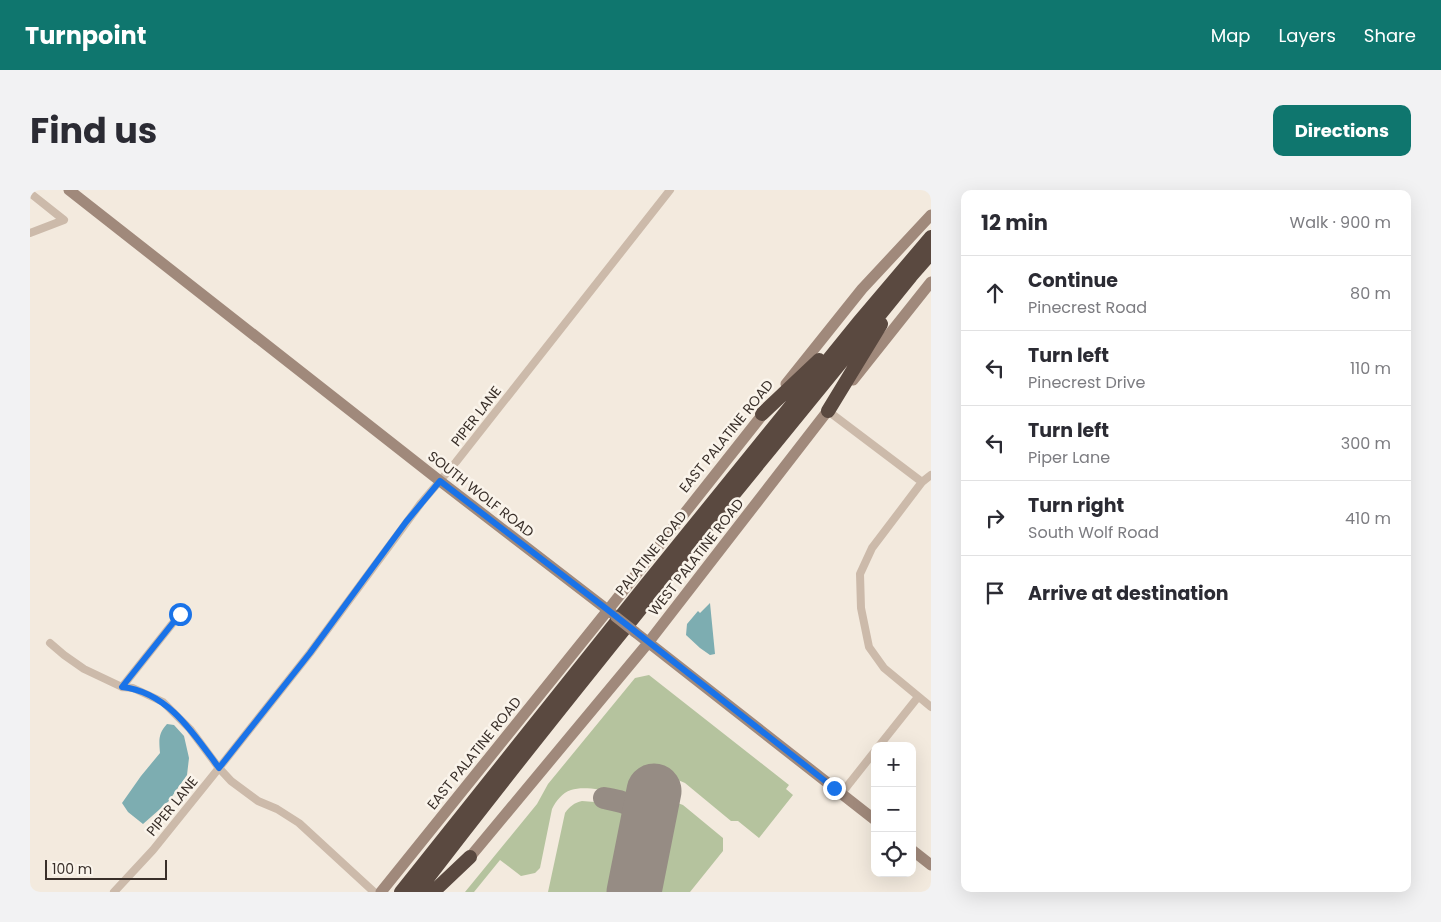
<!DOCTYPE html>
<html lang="en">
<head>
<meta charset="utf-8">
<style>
	:root { --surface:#fff; --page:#f2f2f3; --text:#2b2b33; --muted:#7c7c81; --line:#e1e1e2; --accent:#0f766e }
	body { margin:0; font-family:Poppins,sans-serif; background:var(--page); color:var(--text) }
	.controls { position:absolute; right:15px; bottom:15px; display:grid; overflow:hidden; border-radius:10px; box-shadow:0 5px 20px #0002 }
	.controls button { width:45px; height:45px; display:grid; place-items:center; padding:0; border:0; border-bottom:1px solid var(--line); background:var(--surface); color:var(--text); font:25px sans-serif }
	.scale { position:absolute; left:15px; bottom:12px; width:122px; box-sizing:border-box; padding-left:5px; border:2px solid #392f29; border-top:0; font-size:14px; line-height:18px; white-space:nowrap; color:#392f29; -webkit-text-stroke:4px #faf4eb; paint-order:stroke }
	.stop { position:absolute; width:15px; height:15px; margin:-11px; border:4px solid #1a73e8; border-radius:50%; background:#fff }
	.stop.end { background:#1a73e8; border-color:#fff; box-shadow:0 1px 5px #0008 }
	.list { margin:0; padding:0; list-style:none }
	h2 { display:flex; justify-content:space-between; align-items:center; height:65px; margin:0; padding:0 20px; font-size:21px }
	h2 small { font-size:16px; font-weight:400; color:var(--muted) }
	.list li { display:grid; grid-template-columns:32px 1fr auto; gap:15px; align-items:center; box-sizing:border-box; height:75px; padding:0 20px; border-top:1px solid var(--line) }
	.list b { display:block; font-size:19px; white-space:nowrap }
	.list p { margin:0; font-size:16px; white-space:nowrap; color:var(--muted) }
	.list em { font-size:16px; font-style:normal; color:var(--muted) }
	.icon { flex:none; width:28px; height:28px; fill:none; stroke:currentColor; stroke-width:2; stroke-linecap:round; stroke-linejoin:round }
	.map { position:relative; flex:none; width:901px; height:702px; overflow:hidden; border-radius:10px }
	header { display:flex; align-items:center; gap:30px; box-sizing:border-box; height:70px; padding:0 25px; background:var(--accent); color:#fff }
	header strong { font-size:24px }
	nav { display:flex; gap:28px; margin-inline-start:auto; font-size:18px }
	.intro { display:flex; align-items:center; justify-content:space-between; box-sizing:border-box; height:120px; padding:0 30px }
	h1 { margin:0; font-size:35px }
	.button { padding:12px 22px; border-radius:10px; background:var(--accent); color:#fff; font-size:18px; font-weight:700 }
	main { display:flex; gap:30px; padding:0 30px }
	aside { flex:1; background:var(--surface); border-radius:10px; box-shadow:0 5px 20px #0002 }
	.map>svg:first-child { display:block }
	.green { fill:#b5c39e }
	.water { fill:#7dadb1 }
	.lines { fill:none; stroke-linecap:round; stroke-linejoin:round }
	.taxiway { stroke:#968c84; stroke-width:22 }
	.runway { stroke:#968c84; stroke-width:55 }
	.street { stroke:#ccbaaa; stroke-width:8 }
	.secondary { stroke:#a0897b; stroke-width:11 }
	.highway { stroke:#5a4940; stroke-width:14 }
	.secondary-bridge { stroke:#a0897b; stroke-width:11 }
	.route { stroke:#1a73e8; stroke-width:6 }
	.labels { text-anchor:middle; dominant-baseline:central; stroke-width:5; stroke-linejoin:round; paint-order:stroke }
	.street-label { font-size:14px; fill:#392f29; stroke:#faf4eb }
</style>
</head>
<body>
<header>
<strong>Turnpoint</strong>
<nav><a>Map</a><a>Layers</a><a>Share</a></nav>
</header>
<div class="intro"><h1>Find us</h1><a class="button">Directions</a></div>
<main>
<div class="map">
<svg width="901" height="702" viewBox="0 0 901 702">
	<rect width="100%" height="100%" fill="#f3eade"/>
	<!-- green -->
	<path class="green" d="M619,485L759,595L756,599L763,605L729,648L708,631H701L655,593L648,590L633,591L619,606L612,609C594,605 559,594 541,600C532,603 526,611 522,619L510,678L505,683L491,686L470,670L444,702H435L507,614L518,594L605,488Z
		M552,611C594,614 611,621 602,666C599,679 598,690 590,702H518L535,623C540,616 544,613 552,611Z
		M645,612L653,615L693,648V661L660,702H617L615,695L629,623L633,616Z"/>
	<!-- water -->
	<path class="water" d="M680,413L685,464L680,465L670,458L656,445L657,434L668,421L670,423Z
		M137,534L144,535L154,546L159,568L157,585L138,612L113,634L98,622L92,613L111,586L130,563C129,550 128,544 137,534Z"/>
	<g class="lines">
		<!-- taxiway -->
		<path class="taxiway" d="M574,608C599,613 610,614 616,641
			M595,702L607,684"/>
		<!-- runway -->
		<path class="runway" d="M604,702L624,601"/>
		<!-- street -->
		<path class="street" d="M0,3L34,30L0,43
			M798,221L892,292
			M901,285L892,292L842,358L830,384L831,418L839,457L854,478L901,517
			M20,453L34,465L54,479L92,497L103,498L133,512L160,539L189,578L201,591L228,611L247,619L269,633L344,702
			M92,497L150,424
			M849,556L888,507
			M811,604L845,561
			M84,702L123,660L189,578L280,463L391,313L426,272L640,0"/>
		<!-- secondary -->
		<path class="secondary" d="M39,0L410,291L583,424
			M823,190L901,92
			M756,194L832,99L901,25
			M605,442L845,630
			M882,660L901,675
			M435,673L618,453L803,214
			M351,702L578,420L737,219"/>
		<!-- highway -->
		<path class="highway" d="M798,221L851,134
			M732,224L789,170
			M371,702L615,396L829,132L901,47
			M387,702C547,493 716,290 881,86L901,63
			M403,702L440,667"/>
		<!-- secondary-bridge -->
		<path class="secondary-bridge" d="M586,427L605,442"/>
	</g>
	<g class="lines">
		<!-- route -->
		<path class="route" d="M150,424L92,497C138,502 164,544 189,578L280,463L376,332L410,291L578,420L804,598"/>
	</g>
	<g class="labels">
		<!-- street labels -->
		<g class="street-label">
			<text transform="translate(446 226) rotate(-52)">PIPER LANE</text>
			<text transform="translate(696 246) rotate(-51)">EAST PALATINE ROAD</text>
			<text transform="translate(451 304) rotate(38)">SOUTH WOLF ROAD</text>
			<text transform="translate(621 363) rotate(-51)">PALATINE ROAD</text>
			<text transform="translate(666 367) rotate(-52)">WEST PALATINE ROAD</text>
			<text transform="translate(444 563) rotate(-51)">EAST PALATINE ROAD</text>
			<text transform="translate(142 616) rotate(-51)">PIPER LANE</text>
		</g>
	</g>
</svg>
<div class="controls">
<button>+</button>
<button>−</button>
<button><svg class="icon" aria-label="locate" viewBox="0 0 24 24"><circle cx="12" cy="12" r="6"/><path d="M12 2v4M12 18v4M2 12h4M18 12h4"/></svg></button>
</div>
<div class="scale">100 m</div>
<div class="stop" style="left:150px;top:424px"></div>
<div class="stop end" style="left:804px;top:598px"></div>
</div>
<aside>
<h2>12 min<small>Walk · 900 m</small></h2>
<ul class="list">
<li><svg class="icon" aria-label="ahead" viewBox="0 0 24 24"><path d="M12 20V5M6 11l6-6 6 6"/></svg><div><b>Continue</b><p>Pinecrest Road</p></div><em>80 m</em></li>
<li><svg class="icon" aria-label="left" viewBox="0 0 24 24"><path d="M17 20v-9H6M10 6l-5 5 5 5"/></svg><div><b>Turn left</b><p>Pinecrest Drive</p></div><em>110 m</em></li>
<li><svg class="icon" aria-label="left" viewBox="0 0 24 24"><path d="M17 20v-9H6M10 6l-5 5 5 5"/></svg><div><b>Turn left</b><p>Piper Lane</p></div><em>300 m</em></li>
<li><svg class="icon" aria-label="right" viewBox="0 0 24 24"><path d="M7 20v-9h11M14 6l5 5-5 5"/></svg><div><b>Turn right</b><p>South Wolf Road</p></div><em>410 m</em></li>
<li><svg class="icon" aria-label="arrive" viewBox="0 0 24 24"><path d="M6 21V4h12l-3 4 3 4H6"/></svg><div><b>Arrive at destination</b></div></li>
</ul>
</aside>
</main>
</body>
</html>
